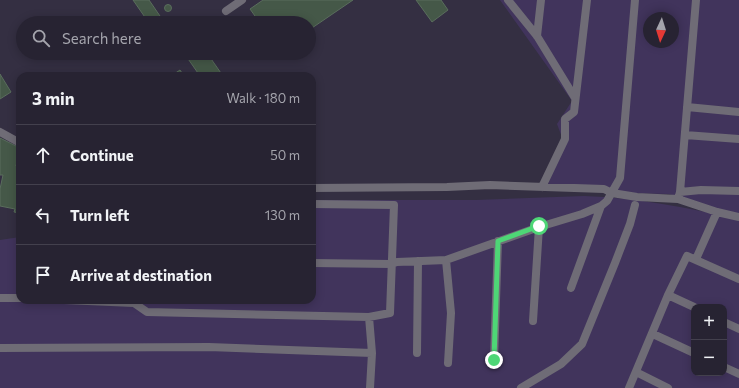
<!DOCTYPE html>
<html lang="en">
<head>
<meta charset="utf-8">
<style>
	:root { --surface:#272332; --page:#332f3e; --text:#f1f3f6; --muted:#a4a4ac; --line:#43404d }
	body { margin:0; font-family:Commissioner,sans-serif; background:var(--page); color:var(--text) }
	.controls { position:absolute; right:12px; bottom:12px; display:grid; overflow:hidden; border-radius:8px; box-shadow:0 2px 10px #0003 }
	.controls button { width:36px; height:36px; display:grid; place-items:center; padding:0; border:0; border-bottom:1px solid var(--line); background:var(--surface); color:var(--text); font:20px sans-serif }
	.compass { position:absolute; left:643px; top:12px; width:36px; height:36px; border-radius:50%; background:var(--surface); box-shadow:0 2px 10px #0003; rotate:184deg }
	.stop { position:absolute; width:12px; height:12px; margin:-9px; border:3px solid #4ed676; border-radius:50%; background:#fff }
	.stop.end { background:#4ed676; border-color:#fff; box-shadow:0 1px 4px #0008 }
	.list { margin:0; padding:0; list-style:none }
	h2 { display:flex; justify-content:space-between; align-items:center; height:52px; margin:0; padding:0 16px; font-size:17px }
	h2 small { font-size:13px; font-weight:400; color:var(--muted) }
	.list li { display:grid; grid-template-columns:26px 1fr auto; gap:12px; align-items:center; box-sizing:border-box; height:60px; padding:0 16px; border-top:1px solid var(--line) }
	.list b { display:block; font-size:15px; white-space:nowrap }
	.list em { font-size:13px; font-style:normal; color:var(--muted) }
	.icon { flex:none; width:22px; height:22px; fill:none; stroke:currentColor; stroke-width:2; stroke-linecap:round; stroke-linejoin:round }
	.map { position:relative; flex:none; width:739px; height:388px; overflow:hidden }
	.search { position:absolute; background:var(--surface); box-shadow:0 2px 10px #0003; left:16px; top:16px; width:300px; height:44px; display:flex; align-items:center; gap:10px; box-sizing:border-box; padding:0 14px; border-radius:22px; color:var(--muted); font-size:15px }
	.panel { position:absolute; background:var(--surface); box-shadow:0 2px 10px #0003; left:16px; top:72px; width:300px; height:232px; border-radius:12px }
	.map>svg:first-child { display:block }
	.green { fill:#41345c; fill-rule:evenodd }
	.building { fill:#455848; stroke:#5a6d5d }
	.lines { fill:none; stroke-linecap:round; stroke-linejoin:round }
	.minor { stroke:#6f6c76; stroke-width:8 }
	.route { stroke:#4ed676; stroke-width:5 }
</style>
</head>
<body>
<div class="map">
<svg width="739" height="388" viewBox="0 0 739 388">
	<rect width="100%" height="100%" fill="#342f42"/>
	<!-- green -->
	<path class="green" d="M500,0H739V214L718,209L669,194L623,193L548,184L563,140L557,124L572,101ZM649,18H673V42H649Z
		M584,196C637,198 688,207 739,220V388H0V240L20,237V300H312V200H476ZM694,307H724V373H694Z"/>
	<!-- building -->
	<path class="building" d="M133,0H149L160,16L151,23H149Z
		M263,0H353L309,30V23H260L250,9Z
		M416,0H441L448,10L432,22Z
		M164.5 8a3.5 3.5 0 1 1 7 0a3.5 3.5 0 1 1-7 0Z
		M184,53H207L223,76H200Z
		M180,70L184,76H171Z
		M0,74L11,92L0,99Z
		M0,138L20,148L16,166L20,167V213L14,212L15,209L0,206V189L3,175H0Z"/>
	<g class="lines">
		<!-- minor -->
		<path class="minor" d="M508,0L537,36L575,98
			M226,11L242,0
			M537,36L541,0
			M687,107L739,112
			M0,132L20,143
			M685,135L739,139
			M542,187L565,139V119L574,112L587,0
			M312,188L447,187L490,185L604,189L612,193L637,197L678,199L717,212L739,217
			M680,192L701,190L739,191
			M678,199L680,192L696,0
			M696,259L717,212
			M446,260L451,313L448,363
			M312,263L391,264L397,262L446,260L539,227L582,214L601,206L607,201L620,178L635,0
			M571,288L601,206
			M668,295L694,307
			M0,298H20
			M64,300L134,303L147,312L369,317L390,313L394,205L312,204
			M369,317L372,353L370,388
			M533,321L539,227
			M724,322L739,329
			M653,334L694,353
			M0,348L209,347L372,353
			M417,353L418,261
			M494,360L498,241
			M724,367L739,374
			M636,372L668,388
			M521,388L561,364L582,344L615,263L630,224L635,205
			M629,388L668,295L687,256L739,279"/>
	</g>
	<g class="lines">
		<!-- route -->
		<path class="route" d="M494,360L498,241L539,226"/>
	</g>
</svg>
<div class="controls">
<button>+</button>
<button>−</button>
</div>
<svg class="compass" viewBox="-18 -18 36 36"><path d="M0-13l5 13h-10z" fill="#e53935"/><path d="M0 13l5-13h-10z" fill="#a4a4ac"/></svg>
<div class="stop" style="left:539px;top:226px"></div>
<div class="stop end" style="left:494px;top:360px"></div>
<div class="search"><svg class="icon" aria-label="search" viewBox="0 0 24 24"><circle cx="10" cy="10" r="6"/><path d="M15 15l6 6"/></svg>Search here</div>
<section class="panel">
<h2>3 min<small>Walk · 180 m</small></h2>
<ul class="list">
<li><svg class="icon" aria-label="ahead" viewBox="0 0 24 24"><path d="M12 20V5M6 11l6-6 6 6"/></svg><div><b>Continue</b></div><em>50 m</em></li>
<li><svg class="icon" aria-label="left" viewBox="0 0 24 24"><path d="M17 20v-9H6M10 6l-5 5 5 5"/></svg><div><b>Turn left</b></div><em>130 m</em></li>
<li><svg class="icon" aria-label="arrive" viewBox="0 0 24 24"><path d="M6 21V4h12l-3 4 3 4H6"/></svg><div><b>Arrive at destination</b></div></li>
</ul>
</section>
</div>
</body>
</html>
